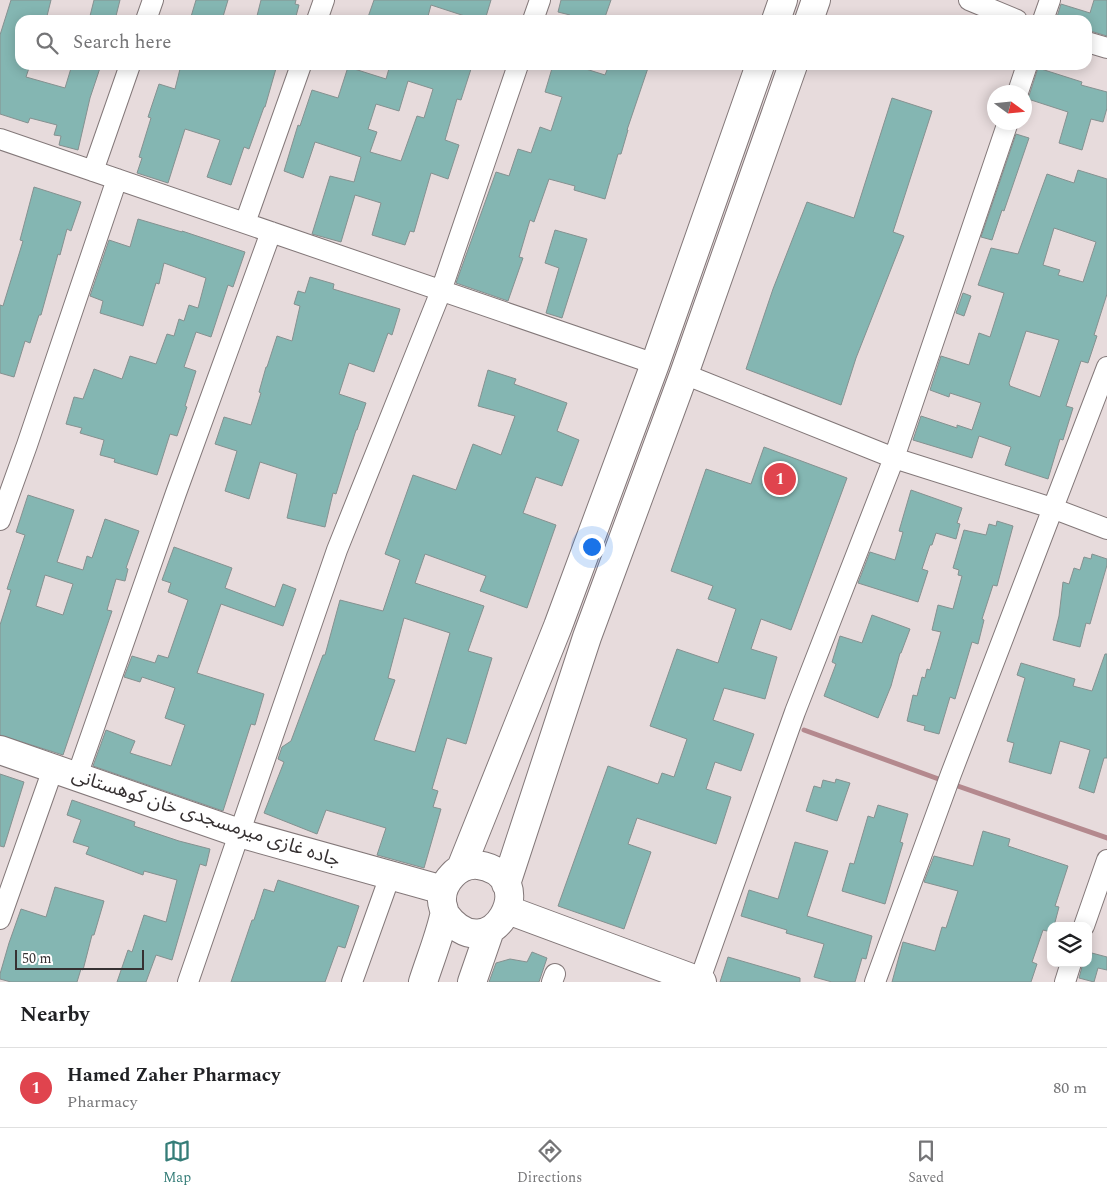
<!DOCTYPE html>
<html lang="en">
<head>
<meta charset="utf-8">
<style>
	:root { --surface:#fff; --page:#f6f6f6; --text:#202124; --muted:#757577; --line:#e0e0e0; --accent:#357d78 }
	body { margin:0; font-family:Spectral,"Noto Sans Arabic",serif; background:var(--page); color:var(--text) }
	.controls { position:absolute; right:15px; bottom:15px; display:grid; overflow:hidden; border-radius:10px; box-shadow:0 2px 12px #0003 }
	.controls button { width:45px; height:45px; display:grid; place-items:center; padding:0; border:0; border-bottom:1px solid var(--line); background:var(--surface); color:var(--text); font:25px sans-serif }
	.compass { position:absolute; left:987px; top:85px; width:45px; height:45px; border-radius:50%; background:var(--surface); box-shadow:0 2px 12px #0003; rotate:105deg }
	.scale { position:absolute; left:15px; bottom:12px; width:129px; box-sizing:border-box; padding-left:5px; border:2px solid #363132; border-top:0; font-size:14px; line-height:18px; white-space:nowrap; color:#363132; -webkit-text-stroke:4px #fff; paint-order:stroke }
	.you { position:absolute; left:591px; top:546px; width:18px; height:18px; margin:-12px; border:4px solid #fff; border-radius:50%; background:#1a73e8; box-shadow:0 0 0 8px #1a73e833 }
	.badge { display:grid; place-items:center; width:32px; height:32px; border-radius:50%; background:var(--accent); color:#fff; font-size:16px; font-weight:700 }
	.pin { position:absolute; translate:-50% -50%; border:2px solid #fff; box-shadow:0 1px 5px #0006 }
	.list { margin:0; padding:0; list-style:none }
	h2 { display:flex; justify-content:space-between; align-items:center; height:65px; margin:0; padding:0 20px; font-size:21px }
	h2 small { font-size:16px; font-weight:400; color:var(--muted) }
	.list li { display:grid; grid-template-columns:32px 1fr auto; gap:15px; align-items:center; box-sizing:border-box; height:80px; padding:0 20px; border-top:1px solid var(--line) }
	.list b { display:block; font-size:19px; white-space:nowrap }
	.list p { margin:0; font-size:16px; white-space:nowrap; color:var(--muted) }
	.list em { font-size:16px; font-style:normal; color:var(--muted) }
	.icon { flex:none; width:28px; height:28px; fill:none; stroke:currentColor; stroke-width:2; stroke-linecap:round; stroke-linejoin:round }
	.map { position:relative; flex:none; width:1107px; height:982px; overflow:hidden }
	.search { position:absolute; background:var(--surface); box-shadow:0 2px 12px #0003; left:15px; right:15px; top:15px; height:55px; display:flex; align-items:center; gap:12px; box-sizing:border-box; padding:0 18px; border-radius:15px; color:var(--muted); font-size:19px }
	.sheet { height:145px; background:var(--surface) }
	nav { display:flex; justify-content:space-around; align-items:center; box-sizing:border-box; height:70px; border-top:1px solid var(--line); background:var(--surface); font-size:14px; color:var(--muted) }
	nav a { display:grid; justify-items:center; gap:2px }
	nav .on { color:var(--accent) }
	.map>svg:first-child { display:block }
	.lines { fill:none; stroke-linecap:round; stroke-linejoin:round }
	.stream { stroke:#b4898e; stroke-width:5 }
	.building { fill:#84b6b2; stroke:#859190; fill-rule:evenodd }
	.minor-casing { stroke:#837879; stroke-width:22 }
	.secondary-casing { stroke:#837879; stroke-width:30 }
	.minor { stroke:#fff; stroke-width:20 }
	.secondary { stroke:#fff; stroke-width:28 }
	.labels { text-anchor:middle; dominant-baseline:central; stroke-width:4; stroke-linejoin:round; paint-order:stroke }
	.street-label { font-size:19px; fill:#363132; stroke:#fff }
</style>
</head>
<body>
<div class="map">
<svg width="1107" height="982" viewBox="0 0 1107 982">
	<rect width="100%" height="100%" fill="#e7dbdc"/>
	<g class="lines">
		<!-- stream -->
		<path class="stream" d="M804,730L944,781
			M952,784L1107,838"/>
	</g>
	<!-- building -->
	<path class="building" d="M11,0H51L46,20H20V65H30L26,77L65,88L72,65H101L90,98L78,150L59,145L61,136L54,135L57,125L30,118L28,123L0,114V35Z
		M94,0H120L115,20H89Z
		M196,0H228L222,20H190Z
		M261,0H296L295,4L299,5L295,20H256Z
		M374,0H491L485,20H477L431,5L427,20H367Z
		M561,0H611L604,20H568L570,15L558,12Z
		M1094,0H1107V36L1087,30V20H1056L1061,4L1090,13Z
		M181,65H277L265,107H264L249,149L244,147L231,185L207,177L220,140L185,129L168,183L137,173L142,158L139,157L151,118L148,117L159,84L175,89Z
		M390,65H460L471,69L461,100L457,99L445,140L459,145L448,179L431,173L414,232L410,231L405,245L372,235L381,203L355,195L341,242L312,234L330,176L354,182L361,157L315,142L303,178L284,171L298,125L300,126L312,90L338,98L348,67L386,79ZM408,81L433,89L424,118L417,116L401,161L370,152L377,132L368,129L376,104L399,111Z
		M553,65H573L605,75L609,65H649L627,130H628L621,154H618L605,199L574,190L575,186L549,179L534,222L530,220L519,257L523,258L508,301L456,283L496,172L509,176L518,149L531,153L540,127L551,131L562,97L545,92Z
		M1038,68L1082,82L1081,85L1107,92V108L1103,122L1091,119L1082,150L1059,143L1068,112L1028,99Z
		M892,98L932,111L893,232L904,236L856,358L841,405L746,369L773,289L807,202L854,218Z
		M1016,134L1029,138L1004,211L1002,210L992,240L981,237Z
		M1078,170L1107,179V294L1094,335L1097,336L1088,363L1081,361L1066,406L1073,408L1063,440L1060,439L1048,479L1005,465L1011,447L979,436L972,458L913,440L921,416L957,428V425L972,430L981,403L950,393L949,397L930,390L941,356L969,365L979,333L990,337L1004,293L978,285L991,248L1018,254L1047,174L1074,183ZM1054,228L1096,242L1083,282L1058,275L1060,270L1043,265ZM1026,331L1059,340L1040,397L1010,386L1009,383Z
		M34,187L81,202L71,231L67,229L60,255L58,254L41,315H39L30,343L25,341L14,377L0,373V305L3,306L23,241L20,240Z
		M138,219L182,232V231L245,252L233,287L228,285L211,337L196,332L184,367L196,371L185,406L187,407L177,436L170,434L157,475L114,462L115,459L100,455L104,440L80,433L82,428L66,424L74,397L83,399L94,369L122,379L130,356L156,364L167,334L174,336L179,319L184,321L189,305L198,308L206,278L164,263L159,284L156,283L143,326L100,313L103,301L90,296L109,240L130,247Z
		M555,230L587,239L562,318L546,313L559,268L545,263Z
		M310,277L334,284L333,289L400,309L392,335L388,333L374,372L349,363L339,394L366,403L357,430H356L336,494L333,493L325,527L287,518L297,474L260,462L249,499L225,491L237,451L215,444L224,417L251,425L261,393L259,392L266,367H267L277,336L292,341L300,306L294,304L298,291L305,293Z
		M963,293L971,296L964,316L956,313Z
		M488,370L516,379L514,384L567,403L557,431L579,440L562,486L536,477L523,513L556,525L527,608L480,591L486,576L425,554L415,583L484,606L468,651L492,658L466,744L447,738L432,789L438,791L433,807L441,809L424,868L377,855L386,828L326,810L317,834L264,813L284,762L278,759L282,747L291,741L323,655H325L340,600L383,611L400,560L385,554L413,475L456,490L473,444L501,455L515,416L478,406ZM404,618L450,633L415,752L374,740L395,680L388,678Z
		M764,447L847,478L791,630L761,619L751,649L777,657L765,699L724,688L713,720L754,734L741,771L715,762L706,789L731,797L716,844L637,818L628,844L651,852L624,929L558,906L608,766L658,784L662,773L674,777L687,739L650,726L677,649L718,663L736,609L708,599L713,586L671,571L706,469L751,484Z
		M911,490L962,508L957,523L960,524L956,539L936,533L932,545H930L922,569L928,571L918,602L858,583L870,552L895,560L903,532L899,531Z
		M28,495L74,510L57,562L83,570L87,556L92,558L105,519L139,531L126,568L128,569L125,581L116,579L107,610L112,611L63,755L0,735V625L11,590L7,589L25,535L16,532ZM45,575L73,584L63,615L36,606Z
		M997,521L1013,526L997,586L993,585L982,619L984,620L978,644L972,642L955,699L950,697L939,734L924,730L925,726L907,721L913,695L917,696L922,677L925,678L927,669L930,670L941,632L932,630L938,605L953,609L962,576L958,575L959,570L953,568L964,530L986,535L989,524L996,526Z
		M174,547L232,568L225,588L275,607L283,584L296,589L283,626L221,604L197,673L264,694L255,725L251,724L223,811L93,766L106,730L135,741L130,753L171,766L185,725L165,718L175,688L142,677L140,682L124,677L132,656L155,663L158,655L168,658L188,600L168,592L171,583L162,580Z
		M1092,554L1107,559V565L1090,624L1086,623L1080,647L1053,640L1059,616L1063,582L1069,584L1074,568L1080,570L1084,557L1091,559Z
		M872,615L910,629L901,653H900L891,686L878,718L824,696L836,664L832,662L840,636L862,643Z
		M1105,654H1107V758H1104L1094,793L1079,788L1090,750L1060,741L1051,774L1009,762L1014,743L1007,741L1025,678L1017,675L1021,663L1075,679L1073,686L1092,691Z
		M0,774L24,782L4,847L0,846Z
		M836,779L850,783L837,821L806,811L814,786L821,788L823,780L835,783Z
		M72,800L135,822L134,826L179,841L210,849L206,866L200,864L172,960L156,955L146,982H117L128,950L132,952L144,915L166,922L177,880L144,871L143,875L86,854L89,847L73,842L81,820L67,815Z
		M878,805L908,814L900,842L903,843L885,904L842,891L850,863L854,864L868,816L874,818Z
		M983,831L1010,839L1008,846L1068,866L1055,906L1059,907L1054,926H1051V932L1043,930L1032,962L1037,964L1031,982H892L903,942L935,951L942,927L946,928L958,891L924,882L934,856L973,866Z
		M795,842L828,851L807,916L872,936L866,959L862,958L855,982H832L814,977L824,944L786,933L787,930L741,916L749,890L778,899Z
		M278,880L359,906L345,948L338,946L325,982H231L252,920H254L264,889L274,892Z
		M55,887L104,901L94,935H92L83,970L81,969L77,982H11L0,979V974L9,943L21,909L46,917Z
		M532,952L547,958L539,982H489L496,963L510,959L527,962Z
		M1088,952L1107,957V970L1098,968L1094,982L1079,978L1083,963H1088Z
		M728,957L800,978V982H720Z"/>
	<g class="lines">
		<!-- minor casing -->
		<g class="minor-casing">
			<path id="minor" d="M969,0L1017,20
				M146,20L153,0
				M317,20L324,0
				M533,20L540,0
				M1043,20L1050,0
				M1087,42L1107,48
				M1018,92L1027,65
				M0,139L655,364
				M93,171L130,65
				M245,223L301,65
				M684,374L894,458L1052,508L1107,529
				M0,520L27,445L117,179
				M77,776L176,493L271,232
				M0,919L53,769
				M1084,926L1107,860
				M188,982L337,550L441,291L518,65
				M352,982L390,876
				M552,982L555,974
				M699,982L795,712L894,458L1008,122
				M875,982L951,774L1107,367
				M1065,982L1071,963"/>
		</g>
		<!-- secondary casing -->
		<g class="secondary-casing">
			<path id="secondary" d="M776,20L783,0
				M809,20L816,0
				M0,750L239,833L443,890
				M461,868L558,626L655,364L760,65
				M506,884L587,637L684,374L793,65
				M508,910L702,982
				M423,982C430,960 439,938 444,916C446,911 442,907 442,901C441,883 458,863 478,865C545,875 490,975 445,914
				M472,982L490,930"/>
		</g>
		<!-- minor -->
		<use href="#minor" class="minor"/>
		<!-- secondary -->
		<use href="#secondary" class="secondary"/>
	</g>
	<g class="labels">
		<!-- street labels -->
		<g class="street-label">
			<text transform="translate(206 818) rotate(18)">جاده غازی میرمسجدی خان کوهستانی</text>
		</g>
	</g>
</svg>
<div class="controls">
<button><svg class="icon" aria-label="layers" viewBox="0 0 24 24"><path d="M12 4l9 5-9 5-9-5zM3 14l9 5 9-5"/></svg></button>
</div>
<svg class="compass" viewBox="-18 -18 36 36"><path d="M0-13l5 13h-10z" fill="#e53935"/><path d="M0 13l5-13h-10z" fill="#757577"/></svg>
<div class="scale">50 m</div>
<div class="you"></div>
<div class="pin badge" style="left:780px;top:479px;background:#e0444e">1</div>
<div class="search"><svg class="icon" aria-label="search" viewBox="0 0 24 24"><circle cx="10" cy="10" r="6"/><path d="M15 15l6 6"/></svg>Search here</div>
</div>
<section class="sheet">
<h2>Nearby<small></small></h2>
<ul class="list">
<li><span class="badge" style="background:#e0444e">1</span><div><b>Hamed Zaher Pharmacy</b><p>Pharmacy</p></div><em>80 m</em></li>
</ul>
</section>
<nav>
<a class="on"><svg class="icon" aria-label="map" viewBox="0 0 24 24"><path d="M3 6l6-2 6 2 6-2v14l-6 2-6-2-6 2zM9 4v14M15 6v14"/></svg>Map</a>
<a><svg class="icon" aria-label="directions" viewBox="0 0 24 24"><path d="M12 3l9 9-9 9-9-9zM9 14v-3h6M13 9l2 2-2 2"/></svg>Directions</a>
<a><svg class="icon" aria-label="saved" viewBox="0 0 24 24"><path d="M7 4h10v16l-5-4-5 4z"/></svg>Saved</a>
</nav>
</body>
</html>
